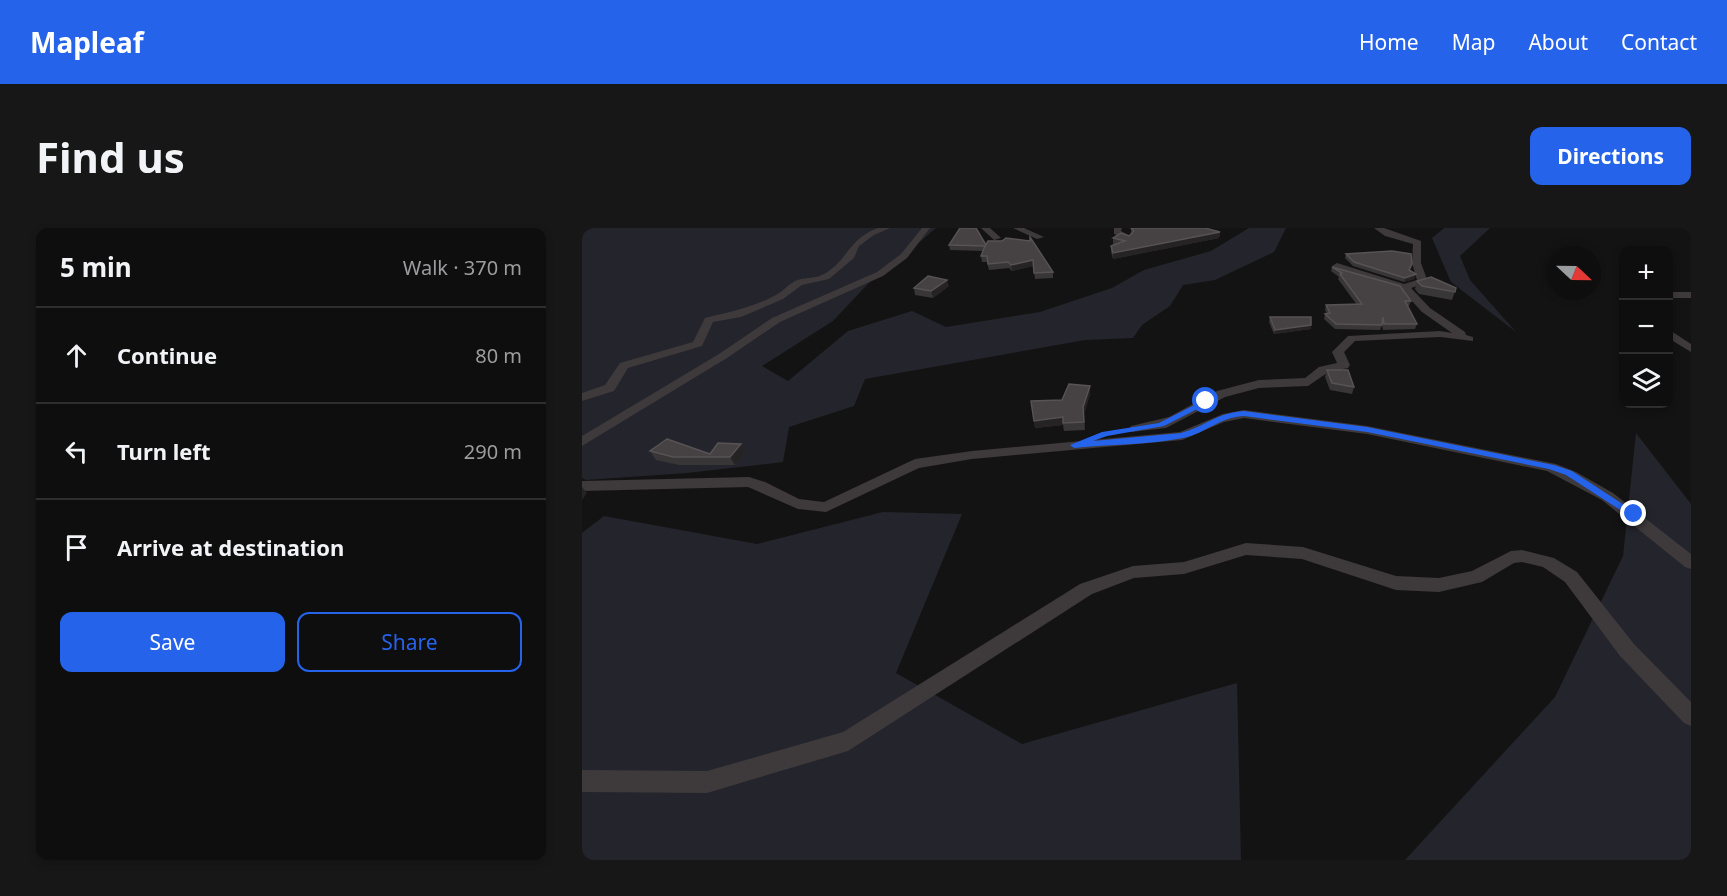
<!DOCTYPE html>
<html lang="en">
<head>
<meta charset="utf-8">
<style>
	:root { --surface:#0f0e0e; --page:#181717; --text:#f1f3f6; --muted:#9b9c9e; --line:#2f2e2e; --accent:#2563eb }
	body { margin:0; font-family:"Noto Sans",sans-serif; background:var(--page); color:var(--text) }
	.controls { position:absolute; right:18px; top:18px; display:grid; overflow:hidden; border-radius:12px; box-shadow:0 3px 9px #0003 }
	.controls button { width:54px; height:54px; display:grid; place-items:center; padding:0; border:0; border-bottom:2px solid var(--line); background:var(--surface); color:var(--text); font:30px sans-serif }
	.compass { position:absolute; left:965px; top:18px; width:54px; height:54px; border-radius:50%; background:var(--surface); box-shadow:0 3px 9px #0003; rotate:112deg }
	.stop { position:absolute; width:18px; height:18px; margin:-14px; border:4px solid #2563eb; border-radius:50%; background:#fff }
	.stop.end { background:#2563eb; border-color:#fff; box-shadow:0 2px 6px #0008 }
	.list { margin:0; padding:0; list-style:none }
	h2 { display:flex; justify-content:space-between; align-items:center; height:78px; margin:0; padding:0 24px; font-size:26px }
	h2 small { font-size:20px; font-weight:400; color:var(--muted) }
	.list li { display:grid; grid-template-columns:39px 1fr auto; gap:18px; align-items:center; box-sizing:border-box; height:96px; padding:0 24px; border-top:2px solid var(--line) }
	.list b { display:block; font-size:22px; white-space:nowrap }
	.list em { font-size:20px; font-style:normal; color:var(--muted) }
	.actions { display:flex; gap:12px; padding:18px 24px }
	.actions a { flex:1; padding:14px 0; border:2px solid var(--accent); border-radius:12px; text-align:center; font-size:21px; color:var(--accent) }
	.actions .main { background:var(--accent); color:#fff }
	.icon { flex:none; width:33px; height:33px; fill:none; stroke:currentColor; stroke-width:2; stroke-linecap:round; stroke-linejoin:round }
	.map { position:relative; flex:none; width:1109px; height:632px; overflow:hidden; border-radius:12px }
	header { display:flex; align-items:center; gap:36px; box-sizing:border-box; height:84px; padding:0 30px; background:var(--accent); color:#fff }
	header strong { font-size:28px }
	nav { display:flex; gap:33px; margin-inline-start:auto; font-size:21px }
	.intro { display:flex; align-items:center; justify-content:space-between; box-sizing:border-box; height:144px; padding:0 36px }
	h1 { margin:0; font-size:42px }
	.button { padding:15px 27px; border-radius:12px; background:var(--accent); color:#fff; font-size:21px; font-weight:700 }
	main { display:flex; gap:36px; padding:0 36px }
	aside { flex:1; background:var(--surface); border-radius:12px; box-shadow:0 3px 9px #0003 }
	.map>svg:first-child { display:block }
	.green { fill:#24242c }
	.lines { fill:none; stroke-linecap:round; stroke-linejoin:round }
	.minor { fill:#3e393b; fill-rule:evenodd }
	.wall { fill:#393637 }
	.shaded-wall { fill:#252323 }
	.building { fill:#464243; stroke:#575254; stroke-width:1.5 }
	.route { fill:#2563eb }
</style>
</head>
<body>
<header>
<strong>Mapleaf</strong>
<nav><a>Home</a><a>Map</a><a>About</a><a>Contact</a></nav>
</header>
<div class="intro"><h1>Find us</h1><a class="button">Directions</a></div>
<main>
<aside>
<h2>5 min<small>Walk · 370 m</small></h2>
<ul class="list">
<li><svg class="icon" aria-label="ahead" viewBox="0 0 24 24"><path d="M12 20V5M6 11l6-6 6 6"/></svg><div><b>Continue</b></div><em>80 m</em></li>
<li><svg class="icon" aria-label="left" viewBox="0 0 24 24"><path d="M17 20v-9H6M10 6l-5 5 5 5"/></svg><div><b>Turn left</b></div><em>290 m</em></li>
<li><svg class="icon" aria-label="arrive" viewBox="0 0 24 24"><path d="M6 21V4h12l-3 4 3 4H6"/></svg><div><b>Arrive at destination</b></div></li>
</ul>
<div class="actions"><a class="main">Save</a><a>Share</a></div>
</aside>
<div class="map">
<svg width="1109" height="632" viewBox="0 0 1109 632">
	<rect width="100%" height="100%" fill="#141313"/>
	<!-- green -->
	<path class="green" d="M0,0H354L325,25L299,42L251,93L180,138L206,153L266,103L330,83L364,99L458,84L530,60L562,42L629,23L667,0H704L692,24L633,52L601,57L588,78L560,97L551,110L503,112L283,151L272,178L207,199L201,234L105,245L4,252L0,250Z
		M862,0H908L878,28L888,52L934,104L869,54L850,10Z
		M1054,205L1109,276V632H823L973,469L1041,328Z
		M301,284L380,286L314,445L440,516L655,455L659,632H0V305L22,288L175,316Z"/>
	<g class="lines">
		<!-- minor -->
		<path class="minor" d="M296,0H308L292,7L277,18L272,30L247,51L220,57L201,71L159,89L131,94L120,118L46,140L32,163L0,173V165L23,157L38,135L111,114L123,90C148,84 172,79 194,67C201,63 206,57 213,53C221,49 232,51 240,47C265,35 266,10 296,0Z
			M340,0H348L325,30L301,48L198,94L145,130L0,218V208L137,126L190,90L295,44L319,26Z
			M399,0H408L419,10L412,12Z
			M431,0H442L462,9L455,11Z
			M532,0H540L539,3L550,9L546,12L532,6Z
			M792,0H802L839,13V35L846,54L829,60L848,80L883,104L884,107L891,109V113L858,109L773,113L762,124L768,137L766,140L745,145L726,158L677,160L643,169L584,200L549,204L547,201L549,198L587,189L635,163L677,152L723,150L737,139L755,135L750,124L766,108L858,103L870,105L840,84L819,61L752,40L750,38L755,35L822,56L835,52L830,35L831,16L803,8Z
			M1086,64H1109V70H1086Z
			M1086,101L1109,116V124L1086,110Z
			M662,182L785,198L974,236L994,244L1031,265L1109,326V341L1103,339L1020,272L965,243L785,206L662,190L642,194L600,212L390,231L337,240L244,284L216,281L166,259L0,263V253L167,249L183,254L217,271L242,274L333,231L390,223L598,204L641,186Z
			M664,315L721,319L814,348L857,350L890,343L929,323L940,322L972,330L995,344L1052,416L1109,474V498L1102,495L1038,428L983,354L961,339L940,334L932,335L900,354L857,364L814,362L720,331L664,327L602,346L552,350L510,366L266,523L125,565L0,564V542L125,543L261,504L498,356L551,338L602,334Z"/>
	</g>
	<!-- wall -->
	<path class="wall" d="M549,0L638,4L637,10L531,31L529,24V18L533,16H531V10L547,8L549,6Z
		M367,17H404L471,44V50L453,51L451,38L430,43L427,40L407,42L405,34H400L399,28L401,23L368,22Z
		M764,26L830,36L828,42L834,46L832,51L822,54L771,38L763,30Z
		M750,39L829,73L827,78H825L835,96L833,101L801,102L800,97L798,102L753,101L742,91L743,86H745L743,82L744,77H775L756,51L757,49L749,43Z
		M835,53L874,60L870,72L837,66L833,61Z
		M367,58L351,70L333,67L332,60Z
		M688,89L729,101L692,106L687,94Z
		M745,142L772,159L770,166L748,162L743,149Z
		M508,158V166L502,186L503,202L482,203L481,197L453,200L449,173L480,172Z
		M159,216L164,224L153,237H97L74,232L68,223L128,226Z"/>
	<!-- shaded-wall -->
	<path class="shaded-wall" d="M638,4L637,10L531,31V25Z
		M451,32V38L430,43L429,37Z
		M834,46L832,51L822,54L823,50Z
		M365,52L367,58L351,70L349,63Z
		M729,97V101L692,106L693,102Z
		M508,158V166L502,186L501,179Z
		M481,189V197L453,200L452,193Z
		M159,216L164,224L153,237L148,229Z
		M0,259L5,265L0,272Z"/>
	<!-- building -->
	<path class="building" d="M378,0H394L404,17L406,13H420L424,10L448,13V9L471,44L452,45L451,32L429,37L426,34L406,36L405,28H399L403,18L367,17Z
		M549,0H623L638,4L531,25L529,18L543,13L531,10L539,5L547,8L552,3Z
		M810,23L829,26L830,36L827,42L834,46L823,50L772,34L764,26Z
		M750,39L818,58L829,73H823L835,96H802L801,89L800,97L754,96L743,86L748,85L744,77L780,76L758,46L760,45Z
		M346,48L365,52L349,63L332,60Z
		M849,49L874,60L873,64L840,58L835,53Z
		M688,89H729V97L693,102Z
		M745,142H766L772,159L750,155Z
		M487,156L508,158L501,179L502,194L481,195V189L452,193L449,173L480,172Z
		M85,211L128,226L136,215L159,216L148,229H91L68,223Z"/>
	<!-- route -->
	<path class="route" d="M624,171L628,173L627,175L582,198L525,208L511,213L599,205C624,198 634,185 662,183L785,199L972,237L990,243L1056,286L1049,289L984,247L967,241L785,204L662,188C635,190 625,205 601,210C566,217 528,216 492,220L488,217L520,204L577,195Z"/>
</svg>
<div class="controls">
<button>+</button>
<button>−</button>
<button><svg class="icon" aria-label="layers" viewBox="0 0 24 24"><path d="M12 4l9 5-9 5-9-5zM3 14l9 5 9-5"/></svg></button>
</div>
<svg class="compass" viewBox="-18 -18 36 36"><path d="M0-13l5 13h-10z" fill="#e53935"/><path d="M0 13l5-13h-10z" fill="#9b9c9e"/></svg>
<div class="stop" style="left:624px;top:173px"></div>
<div class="stop end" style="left:1052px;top:286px"></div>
</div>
</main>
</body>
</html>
